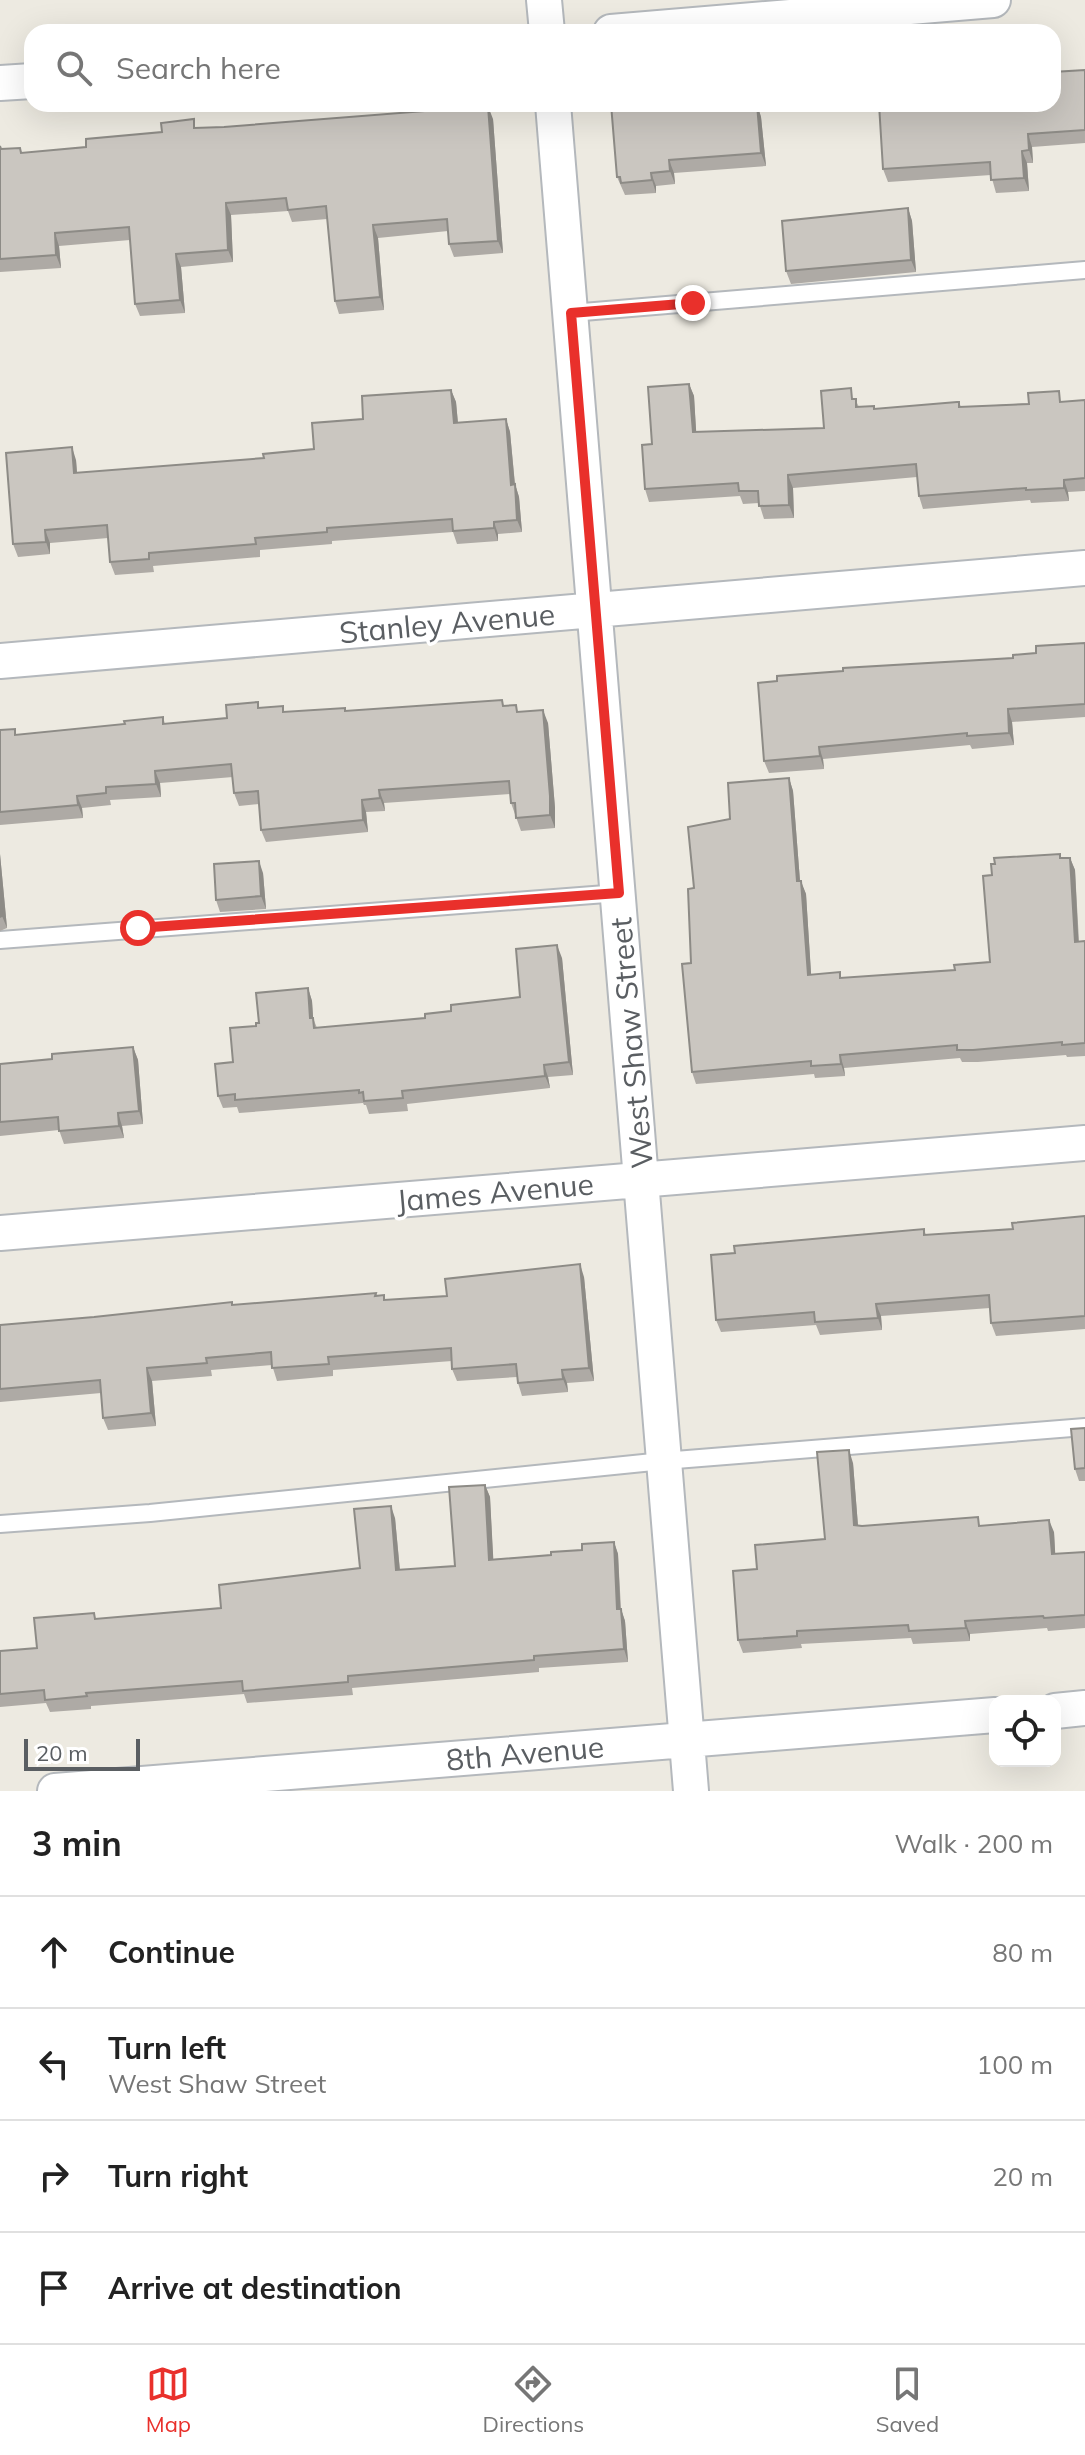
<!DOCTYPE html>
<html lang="en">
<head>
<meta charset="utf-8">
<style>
	:root { --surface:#fff; --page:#f6f6f6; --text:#222; --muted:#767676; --line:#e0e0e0; --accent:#e9302b }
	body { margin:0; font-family:Mulish,sans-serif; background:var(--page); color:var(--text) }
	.controls { position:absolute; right:24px; bottom:24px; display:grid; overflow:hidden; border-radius:16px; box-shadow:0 8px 32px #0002 }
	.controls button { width:72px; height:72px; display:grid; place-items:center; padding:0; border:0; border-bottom:2px solid var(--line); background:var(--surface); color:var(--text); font:40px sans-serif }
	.scale { position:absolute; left:24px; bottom:20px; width:116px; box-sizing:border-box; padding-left:8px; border:4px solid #5a5e62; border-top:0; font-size:22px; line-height:28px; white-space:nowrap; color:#5a5e62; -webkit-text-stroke:6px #fff; paint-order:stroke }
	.stop { position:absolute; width:24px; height:24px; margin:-18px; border:6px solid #e9302b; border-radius:50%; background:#fff }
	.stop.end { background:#e9302b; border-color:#fff; box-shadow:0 2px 8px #0008 }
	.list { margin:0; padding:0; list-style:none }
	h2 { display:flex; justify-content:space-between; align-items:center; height:104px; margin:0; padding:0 32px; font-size:34px }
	h2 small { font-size:26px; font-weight:400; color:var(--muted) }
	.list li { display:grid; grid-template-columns:52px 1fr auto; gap:24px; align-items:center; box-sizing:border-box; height:112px; padding:0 32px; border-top:2px solid var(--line) }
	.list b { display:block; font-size:30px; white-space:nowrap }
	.list p { margin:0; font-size:26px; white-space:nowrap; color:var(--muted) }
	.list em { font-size:26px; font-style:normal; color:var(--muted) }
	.icon { flex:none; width:44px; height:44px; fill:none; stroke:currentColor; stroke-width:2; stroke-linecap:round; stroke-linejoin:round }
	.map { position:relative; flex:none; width:1085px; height:1791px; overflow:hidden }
	.search { position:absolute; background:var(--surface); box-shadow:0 8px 32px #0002; left:24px; right:24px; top:24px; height:88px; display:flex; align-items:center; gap:20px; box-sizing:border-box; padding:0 28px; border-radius:24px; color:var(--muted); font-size:30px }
	.sheet { height:552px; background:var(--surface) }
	nav { display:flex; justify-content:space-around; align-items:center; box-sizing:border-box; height:112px; border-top:2px solid var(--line); background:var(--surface); font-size:22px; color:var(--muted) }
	nav a { display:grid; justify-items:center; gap:4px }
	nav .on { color:var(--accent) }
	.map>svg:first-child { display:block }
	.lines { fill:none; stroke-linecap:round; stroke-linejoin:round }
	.service-casing { stroke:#b4b8bc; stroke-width:20 }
	.minor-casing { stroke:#b4b8bc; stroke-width:38 }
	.service { stroke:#fff; stroke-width:16 }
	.minor { stroke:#fff; stroke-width:34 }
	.wall { fill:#aeaaa5 }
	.shaded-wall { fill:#8d8b86 }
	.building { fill:#cac6c0; stroke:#8d8b86; stroke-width:2 }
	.route { stroke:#e9302b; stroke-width:10 }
	.labels { text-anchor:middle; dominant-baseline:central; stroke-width:7; stroke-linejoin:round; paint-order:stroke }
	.street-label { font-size:30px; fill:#5a5e62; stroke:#fff }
</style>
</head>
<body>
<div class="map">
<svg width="1085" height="1791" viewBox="0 0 1085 1791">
	<rect width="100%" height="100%" fill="#edeae1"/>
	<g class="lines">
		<!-- service casing -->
		<g class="service-casing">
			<path id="service" d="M571,313L1085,270
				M0,940L619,893
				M0,1524L150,1513L663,1461L1085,1427"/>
		</g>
		<!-- minor casing -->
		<g class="minor-casing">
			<path id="minor" d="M544,0L547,32
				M611,32L993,0
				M0,83L32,81
				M553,104L691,1791
				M0,661L1085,568
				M0,1233L1085,1143
				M1055,1711L1085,1708
				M55,1791L995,1715"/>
		</g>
		<!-- service -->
		<use href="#service" class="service"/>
		<!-- minor -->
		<use href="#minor" class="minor"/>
	</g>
	<!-- wall -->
	<path class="wall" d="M1085,70V143L1032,147L1033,163H1027L1029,191L996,193L991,175L888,182L883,169Z
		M611,104H757L761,117L766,166L674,173L675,184L656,186V193L625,195L617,177Z
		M493,119L503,253L454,257L449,244L448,231L378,238L384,310L339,314L335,301L327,219L292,222L288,211L231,215L233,262L181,267L185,313L140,316L135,304L130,240L59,246L61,268L0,272V146L2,149L20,148L22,153L86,147L162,132L197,128Z
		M908,208L912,221L916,272L791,284L786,271Z
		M689,384L694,396L696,432L824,428L855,399L859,407L875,409L959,402L961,407L1085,400V491L1068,492L1069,501L1031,503L1030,500L923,509L919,496L917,477L793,488L794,518L764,519L759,503L743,504L740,496L649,502L645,489L652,444Z
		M451,390L456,402L458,423L506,419L510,432L515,484L519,497L522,532L498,534V541L457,544L453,532L332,541V544L260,550V557L153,566L154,572L115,575L110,562L108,538L50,543V554L18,557L13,544L76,460L77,473L264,458L314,449L363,419Z
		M1085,643V717L1012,722L1014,745L972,749L970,745L823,759L824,769L769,773L764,761L1013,658Z
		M505,706L548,723L555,808V828L521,831L511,803L510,794L384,803L385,811L366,812L368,832L266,842L261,830L259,804L239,806L234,793L233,777L160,783L161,797L110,800L111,805L82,808L83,818L0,825V730L17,735L125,724L163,717L165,724L227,718L259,708L285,712L345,708L346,711Z
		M789,778L793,791L800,881L806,894L811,975L842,978L955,970L990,962L992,875L1061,858H1070L1075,870L1079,941H1085V1056L1067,1057L1066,1055L978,1062H962L960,1058L844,1068L845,1076L815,1078L814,1074L696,1084L692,1072L691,963L694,888L730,819Z
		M0,854L7,928L0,931Z
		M263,873L266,909L220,912L216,900Z
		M562,958L573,1075L548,1077L550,1088L407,1104L408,1111L369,1114L366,1105H364L363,1103L239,1113L237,1107L223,1108L218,1096L233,1062L259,1023L308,988L312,1001L313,1018L317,1028L425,1018L520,997Z
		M133,1047L138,1060L143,1124L122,1126L124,1138L64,1144L59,1130L0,1136V1064L52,1059Z
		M1085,1216V1329L996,1336L991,1323L990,1308L881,1316L882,1330L820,1335L816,1325L721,1332L716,1320L735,1253L924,1229L926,1235L1013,1229Z
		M584,1277L594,1381L567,1383L568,1392L522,1396L518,1383L517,1377L457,1381L452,1369V1361L333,1370V1376L277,1381L272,1365L211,1370L212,1376L152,1381L156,1426L108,1430L103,1418L101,1393L0,1402V1325L94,1317L232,1302L233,1305L376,1293L377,1296L384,1295L385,1300L447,1296Z
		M1085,1428V1481H1079L1075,1469Z
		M853,1463L858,1526H981L1054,1532L1055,1554L1085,1552V1628L1048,1631L1047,1628L970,1634V1641L913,1644L911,1638L801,1644L802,1648L743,1653L738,1640L757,1569L825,1539Z
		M485,1485L490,1497L493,1559L551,1555L582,1550L614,1542L618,1554L621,1609L625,1621L628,1662L539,1668V1672L352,1688L353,1695L247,1703L244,1694L91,1706V1709L50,1712L46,1703L0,1707V1651L37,1648L96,1619L221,1608L360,1568L395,1518L400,1570L455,1566Z"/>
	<!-- shaded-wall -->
	<path class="shaded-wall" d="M757,104L761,117L766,166L761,153Z
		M488,106L493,119L503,253L498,241Z
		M1028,134L1032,147L1033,163L1029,150Z
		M1022,151L1027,163L1029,191L1024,178Z
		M669,160L674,173L675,184L670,171Z
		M651,173L656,186V193L652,180Z
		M226,203L231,215L233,262L228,250Z
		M908,208L912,221L916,272L911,260Z
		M373,225L378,238L384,310L380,297Z
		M55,233L59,246L61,268L56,255Z
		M176,254L181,267L185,313L180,300Z
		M689,384L694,396L697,445L693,432Z
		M451,390L456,402L459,435L454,423Z
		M506,419L510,432L516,497L511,485Z
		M72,447L76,460L78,486L74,473Z
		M788,475L793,488L794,518L789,505Z
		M1064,480L1068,492L1069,501L1064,488Z
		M515,484L519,497L522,532L517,520Z
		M494,522L498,534V541L494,528Z
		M45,530L50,543V554L46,542Z
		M1008,709L1012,722L1014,745L1009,733Z
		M543,710L548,723L555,808V828L550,815Z
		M819,747L823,759L824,769L820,756Z
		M155,771L160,783L161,797L156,784Z
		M789,778L793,791L801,894L797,881Z
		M379,790L384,803L385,811L380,798Z
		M77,796L82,808L83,818L78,805Z
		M362,800L366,812L368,832L363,820Z
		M0,854L7,928L2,916L0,891Z
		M1070,858L1075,870L1079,954L1075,942Z
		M259,861L263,873L266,909L261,896Z
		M801,881L806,894L812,988L808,975Z
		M557,945L562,958L573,1075L569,1062Z
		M308,988L312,1001L314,1031L310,1018Z
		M133,1047L138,1060L143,1124L139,1111Z
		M840,1055L844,1068L845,1076L841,1064Z
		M544,1065L548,1077L550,1088L545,1076Z
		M118,1113L122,1126L124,1138L119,1126Z
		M580,1264L584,1277L594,1381L589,1368Z
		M876,1304L881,1316L882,1330L878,1318Z
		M147,1368L152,1381L156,1426L151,1413Z
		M562,1370L567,1383L568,1392L563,1379Z
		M849,1450L853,1463L859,1538L854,1525Z
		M485,1485L490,1497L494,1572L489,1560Z
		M391,1506L395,1518L401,1583L396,1570Z
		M1049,1520L1054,1532L1056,1567L1052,1554Z
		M614,1542L618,1554L621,1622L617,1609Z
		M621,1609L625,1621L628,1662L624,1649Z
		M965,1621L970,1634V1641L966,1628Z"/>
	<!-- building -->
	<path class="building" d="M1085,70V130L1028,134L1029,150L1022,151L1024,178L991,180L990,162L883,169L879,104H1053V72Z
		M611,104H757L761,153L669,160L670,171L651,173L652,180L621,183L620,177H617Z
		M488,106L498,241L449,244L447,219L373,225L380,297L335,301L326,206L288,210L286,198L226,203L228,250L176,254L180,300L135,304L129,227L55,233L56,255L0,259V146L1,149L20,148L21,153L86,147V139L162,132L161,123L194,119V128L224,127Z
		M908,208L911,260L786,271L782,221Z
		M689,384L693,432L824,428L821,391L851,388L852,399H856V407L874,406V409L957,402H959V407L1029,404L1028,393L1059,391L1060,402L1085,400V478L1064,480V488L1026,490V488L919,496L916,464L788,475L789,505L759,506L758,491H739L738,483L645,489L642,445L652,444L648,387Z
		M451,390L454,423L506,419L511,485L515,484L517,520L494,522V528L453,531L452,519L327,528V532L255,538L256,544L149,553V559L110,562L107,525L45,530L46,542L13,544L6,453L72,447L74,473L264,458L263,454L314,449L312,423L363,419L362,396Z
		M1085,643V704L1008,709L1009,733L967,736V733L819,747L820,756L764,761L758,683L777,681V676L843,671V668L1013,658V655L1036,653V646Z
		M502,700L503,706L516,705L517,712L543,710L550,796V815L516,818L515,803H511L509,781L379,790L380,798L362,800L363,820L261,830L258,791L234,793L231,764L155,771L156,784L106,787V793L77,796L78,805L0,812V730L15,729V735L125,724L124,721L163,717V724L227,718L226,705L258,702V708L283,706V712L345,708V711Z
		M789,778L797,881H801L808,975L840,972V978L955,970L954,965L990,962L983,876L992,875L991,864H995L994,858L1060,854V858H1070L1075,942L1085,941V1043L1062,1045V1042L973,1050H957V1045L840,1055L841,1064L811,1066V1061L692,1072L682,964L691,963L688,889L694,888L688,827L730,819L728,783Z
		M259,861L261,896L216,900L214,864Z
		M0,891L2,916L0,917Z
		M557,945L569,1062L544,1065L545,1076L402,1091L403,1098L364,1101L363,1092L359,1093V1090L235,1100V1094L218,1096L215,1064L233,1062L230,1028L256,1026V1023H259L256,993L308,988L310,1018H313L314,1028L425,1018V1014L451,1011V1005L520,997L516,949Z
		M133,1047L139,1111L118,1113L119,1126L59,1131L58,1117L0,1122V1064L52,1059V1054Z
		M1085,1216V1316L991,1323L989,1295L876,1304L878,1318L815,1322L814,1312L716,1320L711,1255L735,1253L734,1246L924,1229V1235L1013,1229L1012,1223Z
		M580,1264L589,1368L562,1370L563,1379L518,1383L516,1364L452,1369L451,1348L328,1357L329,1364L272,1368L271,1352L206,1358L207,1363L147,1368L151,1413L103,1418L100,1380L0,1389V1325L94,1317L232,1302V1305L376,1293L375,1296L384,1295V1300L447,1296L445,1279Z
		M1085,1428V1468L1075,1469L1071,1429Z
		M849,1450L854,1525L862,1526L978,1517L979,1526L1049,1520L1052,1554L1085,1552V1615L1044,1618L1043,1616L965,1621L966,1628L909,1631L908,1625L797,1631V1636L738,1640L733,1571L757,1569L755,1545L825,1539L817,1452Z
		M485,1485L489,1560L551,1555V1552L582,1550V1544L614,1542L617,1609H621L624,1649L534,1656V1660L348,1676V1682L243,1691L242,1681L86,1693L87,1696L45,1700L44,1690L0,1694V1651L37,1648L34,1618L94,1613L95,1619L221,1608L219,1585L360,1568L354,1509L391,1506L396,1570L455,1566L449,1487Z"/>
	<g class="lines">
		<!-- route -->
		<path class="route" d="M138,928L619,893L571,313L693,303"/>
	</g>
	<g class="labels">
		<!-- street labels -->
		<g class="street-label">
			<text transform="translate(447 623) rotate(-5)">Stanley Avenue</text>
			<text transform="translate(631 1043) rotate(-95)">West Shaw Street</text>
			<text transform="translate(495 1192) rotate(-5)">James Avenue</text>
			<text transform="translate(525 1753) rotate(-5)">8th Avenue</text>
		</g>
	</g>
</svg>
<div class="controls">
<button><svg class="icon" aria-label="locate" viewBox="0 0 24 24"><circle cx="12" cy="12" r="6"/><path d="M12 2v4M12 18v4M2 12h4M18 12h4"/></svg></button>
</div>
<div class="scale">20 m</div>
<div class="stop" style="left:138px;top:928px"></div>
<div class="stop end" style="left:693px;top:303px"></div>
<div class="search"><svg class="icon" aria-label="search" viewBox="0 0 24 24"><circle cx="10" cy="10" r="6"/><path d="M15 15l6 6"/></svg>Search here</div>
</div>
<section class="sheet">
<h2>3 min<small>Walk · 200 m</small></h2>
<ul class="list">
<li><svg class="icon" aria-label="ahead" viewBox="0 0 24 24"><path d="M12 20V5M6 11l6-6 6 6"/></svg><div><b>Continue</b></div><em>80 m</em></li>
<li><svg class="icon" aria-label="left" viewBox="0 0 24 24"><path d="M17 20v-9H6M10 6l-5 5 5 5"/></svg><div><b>Turn left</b><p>West Shaw Street</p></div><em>100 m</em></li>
<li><svg class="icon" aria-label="right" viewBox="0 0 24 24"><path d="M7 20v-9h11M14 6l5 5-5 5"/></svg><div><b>Turn right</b></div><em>20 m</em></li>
<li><svg class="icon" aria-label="arrive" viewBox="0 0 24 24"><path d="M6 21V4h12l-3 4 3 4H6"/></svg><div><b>Arrive at destination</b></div></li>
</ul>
</section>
<nav>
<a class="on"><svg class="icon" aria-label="map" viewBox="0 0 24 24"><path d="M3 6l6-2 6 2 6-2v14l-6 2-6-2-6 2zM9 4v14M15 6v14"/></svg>Map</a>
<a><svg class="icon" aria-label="directions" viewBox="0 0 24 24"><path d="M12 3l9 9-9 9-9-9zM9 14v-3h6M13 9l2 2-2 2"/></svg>Directions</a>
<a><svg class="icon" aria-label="saved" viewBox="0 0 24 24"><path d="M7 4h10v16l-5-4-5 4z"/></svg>Saved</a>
</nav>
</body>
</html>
